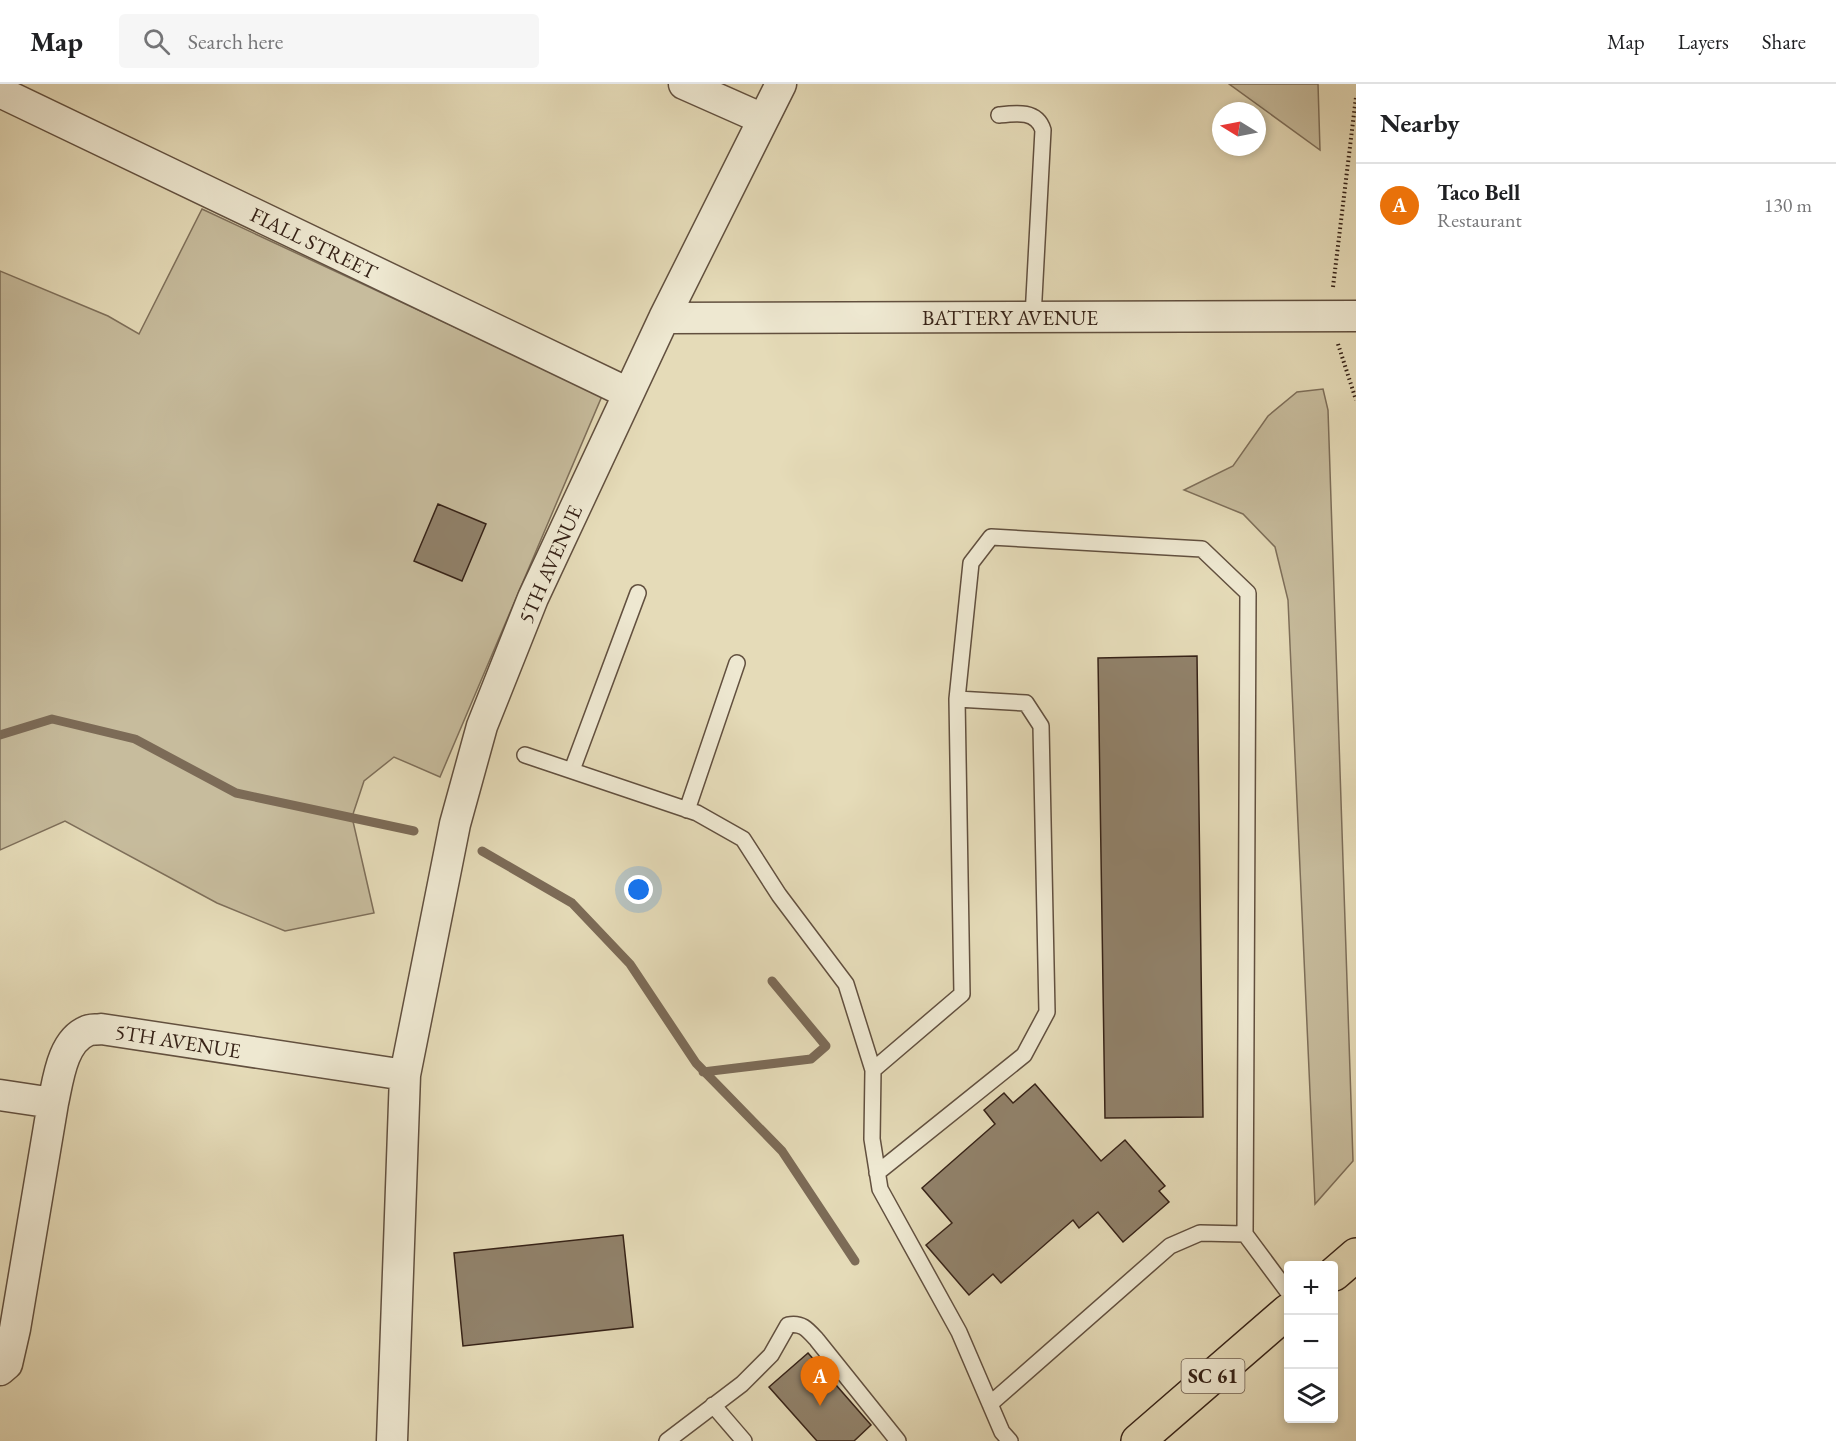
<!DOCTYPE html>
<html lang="en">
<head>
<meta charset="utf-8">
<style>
	:root { --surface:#fff; --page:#f6f6f6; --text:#202124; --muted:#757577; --line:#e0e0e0; --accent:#db2777 }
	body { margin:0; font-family:"EB Garamond",serif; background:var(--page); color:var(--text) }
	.controls { position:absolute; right:18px; bottom:18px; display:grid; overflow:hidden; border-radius:6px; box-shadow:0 3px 9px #0003 }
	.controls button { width:54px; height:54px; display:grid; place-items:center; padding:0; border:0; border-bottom:2px solid var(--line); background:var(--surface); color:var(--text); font:30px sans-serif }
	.compass { position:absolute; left:1212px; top:18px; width:54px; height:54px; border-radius:50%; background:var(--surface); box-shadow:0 3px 9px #0003; rotate:280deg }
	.you { position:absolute; left:639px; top:806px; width:21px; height:21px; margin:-15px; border:4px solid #fff; border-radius:50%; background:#1a73e8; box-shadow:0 0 0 9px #1a73e833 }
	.badge { display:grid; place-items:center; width:39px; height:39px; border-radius:50%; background:var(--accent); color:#fff; font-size:20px; font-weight:700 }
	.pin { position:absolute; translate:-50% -50px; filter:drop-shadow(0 2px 3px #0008) }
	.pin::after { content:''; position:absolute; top:32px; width:21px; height:18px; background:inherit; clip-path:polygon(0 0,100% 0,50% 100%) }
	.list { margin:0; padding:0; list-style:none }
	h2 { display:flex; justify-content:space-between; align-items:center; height:78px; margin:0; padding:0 24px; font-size:26px }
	h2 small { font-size:20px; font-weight:400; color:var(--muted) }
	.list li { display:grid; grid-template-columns:39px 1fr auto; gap:18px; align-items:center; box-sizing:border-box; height:84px; padding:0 24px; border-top:2px solid var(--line) }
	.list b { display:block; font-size:22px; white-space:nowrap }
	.list p { margin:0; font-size:20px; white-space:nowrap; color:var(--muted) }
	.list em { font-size:20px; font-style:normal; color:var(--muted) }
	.icon { flex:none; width:33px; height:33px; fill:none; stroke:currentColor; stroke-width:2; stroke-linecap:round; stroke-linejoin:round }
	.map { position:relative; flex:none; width:1356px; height:1357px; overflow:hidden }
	header { display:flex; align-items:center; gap:36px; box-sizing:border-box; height:84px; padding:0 30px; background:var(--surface); border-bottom:2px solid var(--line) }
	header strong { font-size:28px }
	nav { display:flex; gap:33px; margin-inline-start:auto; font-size:21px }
	.search { width:420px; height:54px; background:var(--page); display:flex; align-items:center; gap:15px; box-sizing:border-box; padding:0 21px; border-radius:6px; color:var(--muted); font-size:22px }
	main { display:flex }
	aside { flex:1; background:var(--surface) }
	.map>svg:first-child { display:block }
	.green { fill:#c7bc9d; stroke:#7e6f5a; stroke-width:1.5 }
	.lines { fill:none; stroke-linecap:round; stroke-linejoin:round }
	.stream { stroke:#7c6b57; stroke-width:9 }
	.building { fill:#91826b; stroke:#362217; stroke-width:1.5 }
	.lane-casing { stroke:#62503f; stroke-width:18 }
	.street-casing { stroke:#62503f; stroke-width:33 }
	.primary-casing { stroke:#362217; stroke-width:36 }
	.path { stroke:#362217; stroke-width:4; stroke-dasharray:1.5 3; stroke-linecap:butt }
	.lane { stroke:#eee8d1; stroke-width:15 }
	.street { stroke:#eee8d1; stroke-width:30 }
	.primary { stroke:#e5dbb8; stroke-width:33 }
	.labels { text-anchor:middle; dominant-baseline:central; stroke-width:4.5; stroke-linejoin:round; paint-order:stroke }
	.shield { fill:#eee8d1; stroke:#6d5d4f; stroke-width:1.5 }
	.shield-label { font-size:20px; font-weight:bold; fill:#362217 }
	.street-label { font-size:21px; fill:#362217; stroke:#eee8d1 }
</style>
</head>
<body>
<header>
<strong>Map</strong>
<div class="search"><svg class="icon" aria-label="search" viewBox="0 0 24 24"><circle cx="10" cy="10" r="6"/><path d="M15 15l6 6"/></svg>Search here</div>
<nav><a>Map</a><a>Layers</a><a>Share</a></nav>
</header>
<main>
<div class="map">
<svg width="1356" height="1357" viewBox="0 0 1356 1357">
	<rect width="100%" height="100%" fill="#e5dbb8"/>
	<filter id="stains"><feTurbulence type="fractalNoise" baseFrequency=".00333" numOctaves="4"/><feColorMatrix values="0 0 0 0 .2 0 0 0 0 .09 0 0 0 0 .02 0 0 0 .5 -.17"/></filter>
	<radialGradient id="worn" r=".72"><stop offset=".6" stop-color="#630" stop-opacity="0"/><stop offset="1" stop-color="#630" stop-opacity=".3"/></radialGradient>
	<!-- green -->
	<path class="green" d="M1229,0H1318L1320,66Z
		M202,125L602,312L440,693L394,673L364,697L352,733L374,829L285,847L217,819L65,737L0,766V187L108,232L139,250Z
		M1323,305L1328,326L1353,1077L1315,1120L1288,516L1275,463L1243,430L1184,406L1233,382L1268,332L1297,308Z"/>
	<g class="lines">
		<!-- stream -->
		<path class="stream" d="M0,651L52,635L135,655L236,709L414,747
			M482,767L572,819L630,880L696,979L782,1067L855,1177
			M703,988L811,975L826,962L772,897"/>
	</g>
	<!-- building -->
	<path class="building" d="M438,420L486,440L462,497L414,477Z
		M1197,572L1203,1033L1105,1034L1098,574Z
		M1035,1000L1101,1077L1125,1056L1165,1102L1159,1107L1169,1118L1123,1158L1098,1128L1079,1144L1073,1136L1001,1199L993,1190L969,1211L926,1161L952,1139L922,1104L995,1040L984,1026L1004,1009L1013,1019Z
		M623,1151L633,1243L463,1262L454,1169Z
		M808,1269L871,1341L854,1357H817L769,1303Z"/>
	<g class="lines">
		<!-- lane casing -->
		<g class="lane-casing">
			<path id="lane" d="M999,31C1016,29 1037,26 1043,46L1033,233
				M525,671L697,729L743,755L779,811L846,900L873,986L872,1055L880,1105L959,1248L1002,1348L1010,1357
				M572,686L638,509
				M687,726L737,579
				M873,986L962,910L957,615L971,479L991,453L1202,465L1248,509L1245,1150L1288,1208
				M877,1089L1024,971L1047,928L1041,642L1026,619L957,615
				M990,1320L1170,1162L1200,1149L1245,1150
				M713,1321L744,1357
				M667,1357L742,1300L771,1271L788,1241C802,1238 808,1246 817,1256L898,1357"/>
		</g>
		<!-- street casing -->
		<g class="street-casing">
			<path id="street" d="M684,0L763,35
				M0,8L628,309
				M664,234L1356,232
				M0,1011L53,1019C58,997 62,957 87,947C90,945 97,946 101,945L405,991
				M0,1286L7,1280L15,1245L53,1019
				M392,1357L405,991L455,740L482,642L533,514L664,234L781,0"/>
		</g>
		<!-- primary casing -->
		<g class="primary-casing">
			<path id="primary" d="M1334,1190L1356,1171
				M1138,1357L1288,1227"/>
		</g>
		<!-- path -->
		<path class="path" d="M1333,203L1356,13
			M1338,260L1356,316"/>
		<!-- lane -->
		<use href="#lane" class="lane"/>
		<!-- street -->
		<use href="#street" class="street"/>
		<!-- primary -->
		<use href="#primary" class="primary"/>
	</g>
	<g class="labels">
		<!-- shield labels -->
		<rect class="shield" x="1181.5" y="1275" width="63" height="34" rx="4.5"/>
		<g class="shield-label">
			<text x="1213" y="1292">SC 61</text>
		</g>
		<!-- street labels -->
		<g class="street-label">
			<text transform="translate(314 159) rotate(26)">FIALL STREET</text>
			<text x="1010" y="233">BATTERY AVENUE</text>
			<text transform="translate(550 480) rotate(-66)">5TH AVENUE</text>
			<text transform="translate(178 957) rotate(9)">5TH AVENUE</text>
		</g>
	</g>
	<rect width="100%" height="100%" filter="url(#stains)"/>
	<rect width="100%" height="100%" fill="url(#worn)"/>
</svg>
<div class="controls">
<button>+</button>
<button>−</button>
<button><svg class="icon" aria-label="layers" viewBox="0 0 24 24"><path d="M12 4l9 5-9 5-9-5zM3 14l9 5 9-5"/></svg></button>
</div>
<svg class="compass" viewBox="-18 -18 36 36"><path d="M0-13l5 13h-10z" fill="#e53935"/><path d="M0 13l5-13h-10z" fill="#757577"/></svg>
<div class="you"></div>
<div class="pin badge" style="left:820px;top:1322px;background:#e8710a">A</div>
</div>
<aside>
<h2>Nearby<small></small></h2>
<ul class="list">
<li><span class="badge" style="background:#e8710a">A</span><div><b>Taco Bell</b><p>Restaurant</p></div><em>130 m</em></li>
</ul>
</aside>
</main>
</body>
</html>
